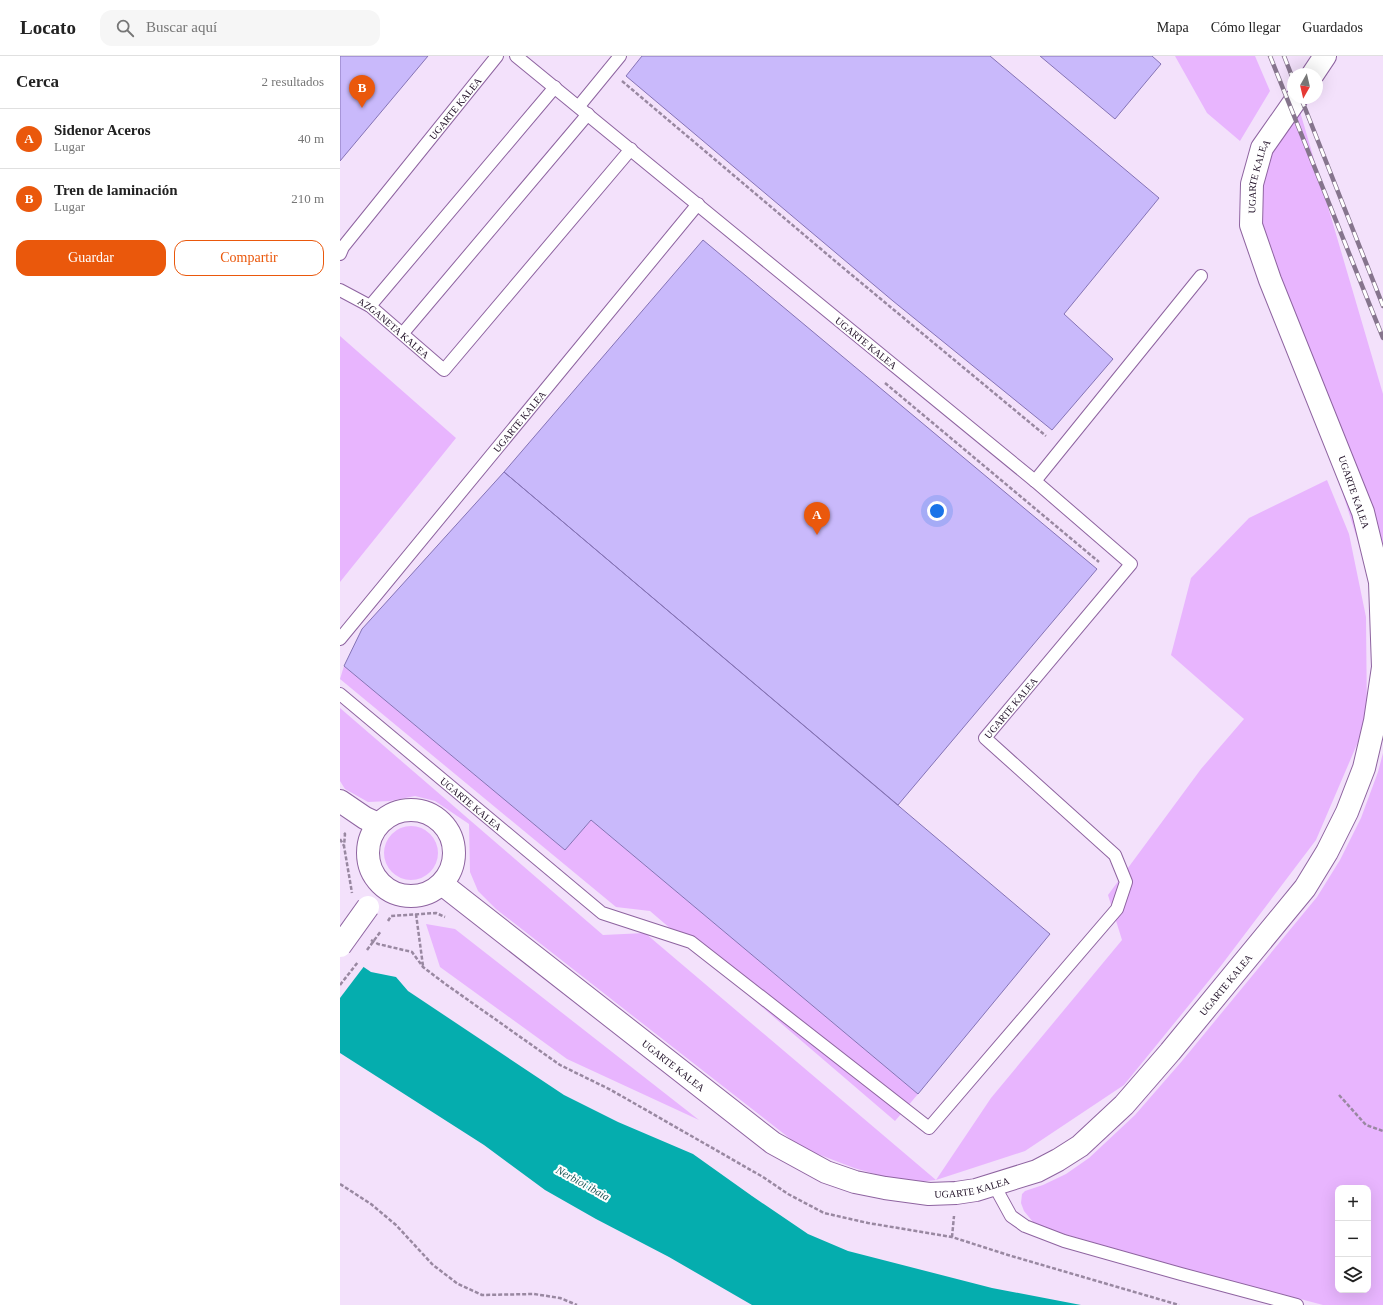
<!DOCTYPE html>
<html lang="es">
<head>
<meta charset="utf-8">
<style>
	:root { --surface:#fff; --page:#f6f6f6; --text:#222; --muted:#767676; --line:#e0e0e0; --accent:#ea580c }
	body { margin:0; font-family:Georgia,serif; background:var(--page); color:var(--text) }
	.controls { position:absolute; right:12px; bottom:12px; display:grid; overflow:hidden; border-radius:8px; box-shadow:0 4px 16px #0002 }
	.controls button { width:36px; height:36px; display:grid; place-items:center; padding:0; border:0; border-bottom:1px solid var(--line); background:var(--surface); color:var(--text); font:20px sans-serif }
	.compass { position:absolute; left:947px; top:12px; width:36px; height:36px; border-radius:50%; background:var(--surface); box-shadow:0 4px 16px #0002; rotate:188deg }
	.you { position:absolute; left:597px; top:455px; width:14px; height:14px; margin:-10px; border:3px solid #fff; border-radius:50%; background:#1a73e8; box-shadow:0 0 0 6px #1a73e833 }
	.badge { display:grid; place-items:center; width:26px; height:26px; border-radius:50%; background:var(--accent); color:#fff; font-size:13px; font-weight:700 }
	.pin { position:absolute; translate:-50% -33px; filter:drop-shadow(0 1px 2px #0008) }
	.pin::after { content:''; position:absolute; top:21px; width:14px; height:12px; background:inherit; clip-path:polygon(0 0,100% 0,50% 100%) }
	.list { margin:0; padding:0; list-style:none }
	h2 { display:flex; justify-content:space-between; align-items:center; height:52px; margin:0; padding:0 16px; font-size:17px }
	h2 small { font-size:13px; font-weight:400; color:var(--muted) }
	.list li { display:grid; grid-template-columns:26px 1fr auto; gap:12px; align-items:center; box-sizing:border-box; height:60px; padding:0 16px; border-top:1px solid var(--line) }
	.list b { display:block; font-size:15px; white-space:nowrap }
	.list p { margin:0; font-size:13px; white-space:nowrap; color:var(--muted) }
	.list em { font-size:13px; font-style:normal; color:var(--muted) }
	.actions { display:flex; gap:8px; padding:12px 16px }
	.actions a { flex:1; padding:9px 0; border:1px solid var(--accent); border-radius:12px; text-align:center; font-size:14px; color:var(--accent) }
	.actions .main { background:var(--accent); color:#fff }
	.icon { flex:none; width:22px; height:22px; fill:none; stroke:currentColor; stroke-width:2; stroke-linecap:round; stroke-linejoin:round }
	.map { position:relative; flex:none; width:1043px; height:1249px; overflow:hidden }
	header { display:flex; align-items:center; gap:24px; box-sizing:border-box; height:56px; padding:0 20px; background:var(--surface); border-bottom:1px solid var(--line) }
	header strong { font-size:19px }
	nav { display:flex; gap:22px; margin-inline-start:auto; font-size:14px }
	.search { width:280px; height:36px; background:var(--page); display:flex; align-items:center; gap:10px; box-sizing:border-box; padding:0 14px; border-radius:12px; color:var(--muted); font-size:15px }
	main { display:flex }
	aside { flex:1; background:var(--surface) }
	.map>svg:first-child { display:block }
	.green { fill:#e8b5fe; fill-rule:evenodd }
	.water { fill:#05adae }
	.pier { fill:#f3e1fb }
	.building { fill:#c9b9fb; stroke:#8573b5 }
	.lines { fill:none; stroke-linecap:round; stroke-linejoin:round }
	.service-casing { stroke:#8e64a0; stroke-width:14 }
	.minor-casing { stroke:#8e64a0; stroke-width:24 }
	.path { stroke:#9988a1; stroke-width:2.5; stroke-dasharray:4 2; stroke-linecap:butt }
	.service { stroke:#fff; stroke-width:12 }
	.minor { stroke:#fff; stroke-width:22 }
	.rail-casing { stroke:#86758d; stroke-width:4.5 }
	.rail { stroke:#fff; stroke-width:3; stroke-dasharray:9; stroke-linecap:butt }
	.minor-bridge-casing { stroke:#8e64a0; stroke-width:24; stroke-linecap:butt }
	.minor-bridge { stroke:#fff; stroke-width:22 }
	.labels { text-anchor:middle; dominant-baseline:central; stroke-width:4; stroke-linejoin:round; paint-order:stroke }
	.street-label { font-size:10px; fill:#1f0f26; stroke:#fff }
	.water-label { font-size:11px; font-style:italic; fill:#255d5d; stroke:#fff }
</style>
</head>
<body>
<header>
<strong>Locato</strong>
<div class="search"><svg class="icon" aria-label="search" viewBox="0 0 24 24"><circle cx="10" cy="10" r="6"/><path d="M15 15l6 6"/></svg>Buscar aquí</div>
<nav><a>Mapa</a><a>Cómo llegar</a><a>Guardados</a></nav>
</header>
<main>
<aside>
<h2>Cerca<small>2 resultados</small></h2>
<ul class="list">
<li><span class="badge">A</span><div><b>Sidenor Aceros</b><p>Lugar</p></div><em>40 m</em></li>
<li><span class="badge">B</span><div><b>Tren de laminación</b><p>Lugar</p></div><em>210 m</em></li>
</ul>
<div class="actions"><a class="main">Guardar</a><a>Compartir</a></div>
</aside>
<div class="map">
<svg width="1043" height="1249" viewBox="0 0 1043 1249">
	<rect width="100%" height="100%" fill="#f3e1fb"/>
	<!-- green -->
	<path class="green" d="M835,0H915L930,35L900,85L867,57Z
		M951,26L953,31V42H956L1043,338V565L911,146Z
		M0,280L116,382L0,526Z
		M987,424L1009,478L1026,561L1027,665L976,784L880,911L784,1029L685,1095L596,1124L579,1126L549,1122L514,1112L462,1092L156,853L138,835L130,816L129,768L95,745L75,740L50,745L28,746L5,733L0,725V652L263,879L305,877L596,1124L651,1042L782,884L768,839L861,713L904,663L831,599L851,522L909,462Z
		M4,610L225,794L251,764L578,1038L555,1065L310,855L276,851L0,623Z
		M1043,697V1249H983L842,1212L731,1180L704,1172L693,1166L684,1155L681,1147L682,1138L685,1135L703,1129L726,1118L749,1102L795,1059L842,1005L977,841L1000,804L1021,762L1038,716ZM998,1132H1028V1234H998Z
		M44 797a27 27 0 1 1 54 0a27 27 0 1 1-54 0Z
		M86,868L115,873L359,1064L227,1003L100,911Z"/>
	<!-- water -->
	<path class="water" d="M0,895L31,916L56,921L68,935L224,1039L278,1066L353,1098L412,1140L468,1178L508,1195L652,1232L741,1249H412L329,1201L256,1163L205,1134L144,1089L0,997Z"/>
	<!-- pier -->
	<path class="pier" d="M0,893L25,909L0,942Z"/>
	<!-- building -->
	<path class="building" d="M0,0H88L0,105Z
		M302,0H650L819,142L724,258L773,303L712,374L553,245L286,20Z
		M700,0H812L821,8L775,63Z
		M363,184L757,513L558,749L164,416Z
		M164,416L710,878L578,1038L251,764L225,794L4,610L22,573Z"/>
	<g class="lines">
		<!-- service casing -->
		<g class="service-casing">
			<g id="service">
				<path d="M239,50L280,0"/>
				<path id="s1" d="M0,198L3,191L157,0"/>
				<path id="s2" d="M0,234L30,250L104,314L291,93"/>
				<path d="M30,250L215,31"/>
				<path d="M63,277L248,58"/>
				<path d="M695,425L861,220"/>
				<path id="s3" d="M0,583L358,148"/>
				<path id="s4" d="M0,638L262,857L351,886L589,1072L777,853L786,826L775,799L645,682L791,508L695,425L176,0"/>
				<path d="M654,1129L671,1160L685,1170L724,1185L841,1218L957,1249"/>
			</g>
		</g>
		<!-- minor casing -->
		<g class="minor-casing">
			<g id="minor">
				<path d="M973,18L985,0"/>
				<path d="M0,745L25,762L38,768"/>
				<circle cx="71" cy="797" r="43"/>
				<path id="s5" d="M102,828L433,1087L486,1116L515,1126L545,1132L589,1138L616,1137L636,1134L697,1115L718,1104L740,1090L784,1049L830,996L965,832L987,796L1007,756L1024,712L1035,665L1043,611L1040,526L1023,456L930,224L911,169L912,128L922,92L957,42"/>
			</g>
		</g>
		<!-- path -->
		<path class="path" d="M282,25L501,210L706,380
			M545,327L759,506
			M4,777L5,778L4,790L12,837
			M0,783L4,790
			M76,858L83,910
			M48,865L51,860L96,857L105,861
			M31,884L38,888L72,896L83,911L104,927L220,1009L271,1034L423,1121L448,1138L484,1157L528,1167L612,1181L668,1199L839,1249
			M27,894L41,875
			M0,929L18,906
			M999,1039L1026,1069L1043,1075
			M0,1128L31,1148L56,1169L93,1209L118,1228L142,1239L194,1238L220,1242L237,1249
			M612,1181L614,1160"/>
		<!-- service -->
		<use href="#service" class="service"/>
		<!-- minor -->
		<use href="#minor" class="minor"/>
		<!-- rail casing -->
		<g class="rail-casing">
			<path id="rail" d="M930,0L1043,282
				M944,0L953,23
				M961,42L1043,250"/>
		</g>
		<!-- rail -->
		<use href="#rail" class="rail"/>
		<!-- minor-bridge casing -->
		<g class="minor-bridge-casing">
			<path id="minor-bridge" d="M0,890L28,851"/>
		</g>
		<!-- minor-bridge -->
		<use href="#minor-bridge" class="minor-bridge"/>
	</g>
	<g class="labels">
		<!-- street labels -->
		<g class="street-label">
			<text stroke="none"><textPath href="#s1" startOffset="186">UGARTE KALEA</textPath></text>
			<text stroke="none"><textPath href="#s5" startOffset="1842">UGARTE KALEA</textPath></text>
			<text stroke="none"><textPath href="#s2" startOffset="66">AZGANETA KALEA</textPath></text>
			<text transform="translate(526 287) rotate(39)">UGARTE KALEA</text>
			<text stroke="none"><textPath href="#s3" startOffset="282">UGARTE KALEA</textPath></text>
			<text transform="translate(1014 436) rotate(71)">UGARTE KALEA</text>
			<text stroke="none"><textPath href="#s4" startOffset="1298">UGARTE KALEA</textPath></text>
			<text stroke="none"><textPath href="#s4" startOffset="171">UGARTE KALEA</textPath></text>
			<text stroke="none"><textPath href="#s5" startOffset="965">UGARTE KALEA</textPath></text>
			<text stroke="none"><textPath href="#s5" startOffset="294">UGARTE KALEA</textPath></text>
			<text stroke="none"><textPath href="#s5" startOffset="630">UGARTE KALEA</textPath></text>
		</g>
		<!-- water labels -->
		<g class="water-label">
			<text transform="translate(243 1127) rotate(29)">Nerbioi ibaia</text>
		</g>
	</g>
</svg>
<div class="controls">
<button>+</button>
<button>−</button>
<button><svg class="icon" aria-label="layers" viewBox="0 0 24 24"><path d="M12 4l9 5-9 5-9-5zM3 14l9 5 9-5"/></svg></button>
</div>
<svg class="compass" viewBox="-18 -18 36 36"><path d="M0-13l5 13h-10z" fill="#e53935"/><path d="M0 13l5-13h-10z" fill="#767676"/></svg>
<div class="you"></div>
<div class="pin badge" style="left:477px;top:479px">A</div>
<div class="pin badge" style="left:22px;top:52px">B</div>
</div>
</main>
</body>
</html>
